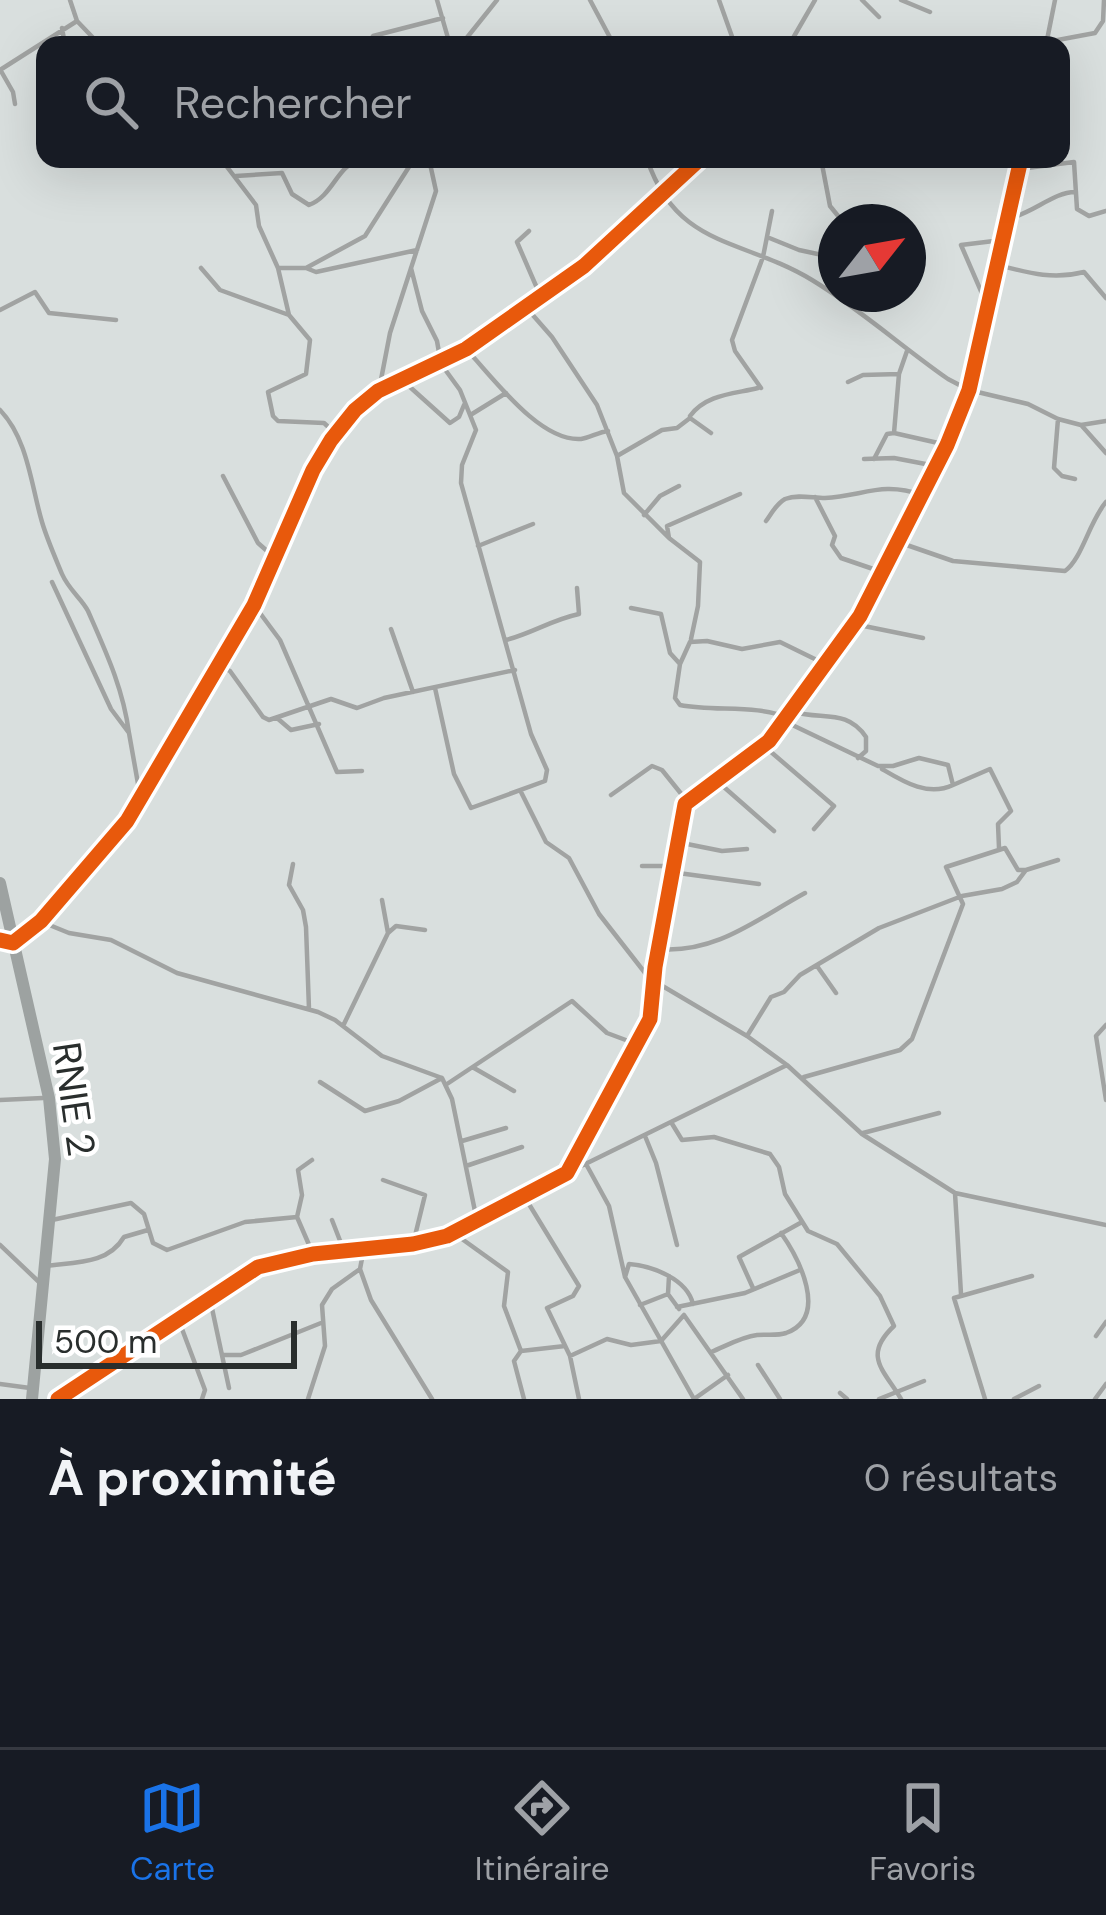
<!DOCTYPE html>
<html lang="fr">
<head>
<meta charset="utf-8">
<style>
	:root { --surface:#171b24; --page:#20242c; --text:#f1f3f6; --muted:#9ea1a6; --line:#363941; --accent:#1a73e8 }
	body { margin:0; font-family:"DM Sans",sans-serif; background:var(--page); color:var(--text) }
	.compass { position:absolute; left:818px; top:204px; width:108px; height:108px; border-radius:50%; background:var(--surface); box-shadow:0 12px 48px #0002; rotate:59deg }
	.scale { position:absolute; left:36px; bottom:30px; width:261px; box-sizing:border-box; padding-left:12px; border:6px solid #292e2d; border-top:0; font-size:33px; line-height:42px; white-space:nowrap; color:#292e2d; -webkit-text-stroke:9px #fff; paint-order:stroke }
	.list { margin:0; padding:0; list-style:none }
	h2 { display:flex; justify-content:space-between; align-items:center; height:156px; margin:0; padding:0 48px; font-size:51px }
	h2 small { font-size:39px; font-weight:400; color:var(--muted) }
	.icon { flex:none; width:66px; height:66px; fill:none; stroke:currentColor; stroke-width:2; stroke-linecap:round; stroke-linejoin:round }
	.map { position:relative; flex:none; width:1106px; height:1399px; overflow:hidden }
	.search { position:absolute; background:var(--surface); box-shadow:0 12px 48px #0002; left:36px; right:36px; top:36px; height:132px; display:flex; align-items:center; gap:30px; box-sizing:border-box; padding:0 42px; border-radius:24px; color:var(--muted); font-size:45px }
	.sheet { height:348px; background:var(--surface) }
	nav { display:flex; justify-content:space-around; align-items:center; box-sizing:border-box; height:168px; border-top:3px solid var(--line); background:var(--surface); font-size:33px; color:var(--muted) }
	nav a { display:grid; justify-items:center; gap:6px }
	nav .on { color:var(--accent) }
	.map>svg:first-child { display:block }
	.lines { fill:none; stroke-linecap:round; stroke-linejoin:round }
	.street { stroke:#a1a3a2; stroke-width:4.5 }
	.highway { stroke:#9da2a1; stroke-width:12 }
	.cycleway-casing { stroke:#fff; stroke-width:22 }
	.cycleway { stroke:#e8590c; stroke-width:15 }
	.labels { text-anchor:middle; dominant-baseline:central; stroke-width:9; stroke-linejoin:round; paint-order:stroke }
	.street-label { font-size:39px; fill:#292e2d; stroke:#fff }
</style>
</head>
<body>
<div class="map">
<svg width="1106" height="1399" viewBox="0 0 1106 1399">
	<rect width="100%" height="100%" fill="#d9dfde"/>
	<g class="lines">
		<!-- street -->
		<path class="street" d="M70,0L77,21L100,45
			M437,0L450,45
			M590,0L614,45
			M719,0L735,45
			M862,0L879,17
			M901,0L930,12
			M62,28L65,45
			M1047,42L1095,33L1103,21L1104,0
			M379,45L373,36L443,18
			M461,45L497,0
			M789,45L815,0
			M1046,45L1055,0
			M0,70L77,21
			M1,71L13,92L15,104
			M221,159L256,205L259,226L278,268L289,315L310,340L306,374L268,392L273,416L278,421L324,423L335,433
			M647,159C677,249 743,238 812,280C860,309 902,347 948,379L969,390L1028,404L1058,419L1081,425L1106,421
			M821,159L830,206L843,222
			M978,159H990
			M1019,169L1074,162L1077,209L1089,216L1106,211
			M236,176L282,173L292,194L309,205C333,196 336,167 360,159
			M1010,218C1033,213 1054,192 1075,192
			M529,231L517,242L540,295
			M767,237L799,250L836,258
			M998,265C1029,273 1053,280 1084,272L1106,298
			M201,268L220,290L289,315
			M278,268H306L365,236L414,159
			M306,268L316,272L417,250
			M411,268L422,311L437,341L441,364L460,390L476,430L462,465L461,483L531,734L547,770L545,781L471,808L454,774L435,688
			M524,305L552,337L597,405L617,456L624,493L669,538
			M987,305L961,245L1002,240
			M0,310L35,292L49,313L116,320
			M466,349C492,376 539,442 581,439C589,438 599,432 608,431
			M907,351L899,374L894,433L947,445
			M401,379L450,423L459,417L464,405
			M848,382L863,375L899,374
			M761,388L735,351L732,340L763,257L772,211
			M379,390L390,333L436,191L429,159
			M0,410C28,439 31,485 42,522C47,539 55,557 62,574C69,590 82,599 88,611C106,652 123,688 129,733
			M472,414L506,393
			M690,416C706,394 734,394 758,388
			M1058,419L1054,468L1062,476L1075,479
			M1082,426L1106,453
			M617,456L662,430L677,428L690,418L711,433
			M864,459L894,458L936,466
			M874,459L887,434L894,433
			M223,476L258,543L275,558
			M815,497L835,536L832,545L841,558L882,572
			M644,515L660,496L679,486
			M766,521C772,513 776,504 785,499C798,494 812,498 825,498C863,496 882,481 922,495
			M898,542L953,561L1065,571C1082,559 1089,522 1106,502
			M478,546L533,524
			M52,582L111,709L129,733L140,795
			M254,605L280,640L337,772L362,771
			M631,608L661,614L670,653L680,664
			M854,624L923,638
			M391,629L413,692
			M691,639L698,606L700,562L669,538L667,526L740,494
			M506,640C533,633 551,620 579,614L577,588
			M218,665L230,671L263,717L269,720L331,699L357,708L384,698L515,670
			M794,712C823,720 847,709 866,737V751L858,758
			M277,718L291,730L319,724
			M789,718C756,704 715,712 680,705L675,698L680,664L690,642L707,641L742,649L780,642L827,665
			M786,722L878,766H893L919,758L948,765L953,785L990,769L1011,811L998,824L999,848
			M764,746L834,806L814,829
			M882,769C904,782 928,797 953,785
			M717,781L774,831
			M521,792L546,842L569,858L599,914L649,978L747,1036L787,1065
			M611,795L652,766L662,770L687,801
			M677,842L722,851L747,849
			M293,864L289,885L303,910L306,927L309,1009
			M642,866H672
			M671,872L759,884
			M42,922L69,933L111,940L177,973L318,1012L335,1020L382,1056L442,1078L452,1099L477,1221
			M388,933L396,926L425,930
			M0,940L13,943L41,921L127,821L254,605L313,470L331,440L355,410L378,391L466,349L584,266L700,159
			M658,949C716,954 757,919 805,893
			M817,966L836,993
			M1106,1025L1096,1036L1106,1100
			M343,1026L388,933L382,900
			M747,1036L771,997L784,992L800,975L879,928L962,896L1002,889L1017,882L1026,870L1058,860
			M474,1068L514,1091
			M804,1077L900,1050L912,1039L963,904L946,867L1005,848L1018,870H1026
			M320,1082L365,1111L399,1101L442,1078
			M447,1084L572,1001L607,1033L639,1045
			M0,1100L43,1098
			M671,1122L682,1140L714,1137L770,1154L779,1167L785,1194L808,1231L837,1244L880,1296L894,1326C862,1356 884,1370 901,1399
			M863,1133L939,1113
			M645,1136L656,1163L677,1245
			M462,1141L506,1128
			M312,1160L298,1170L302,1195L297,1217L313,1254
			M586,1164L609,1206L625,1277L694,1399
			M466,1166L522,1147
			M567,1173L787,1065L862,1134L955,1193L1106,1225
			M383,1180L425,1195L413,1244
			M955,1193L961,1294
			M524,1196L579,1286L573,1296L547,1308L570,1356L579,1399
			M52,1220L131,1203L144,1214L153,1243L167,1250L245,1222L297,1217
			M332,1220L344,1251
			M459,1233L462,1239L508,1272L504,1306L521,1351L565,1346
			M0,1245L39,1282
			M46,1266C77,1262 108,1264 124,1237L148,1230
			M360,1269L371,1300L432,1399
			M669,1276L668,1294L679,1309
			M625,1277L629,1264C653,1266 687,1279 693,1304
			M753,1288L739,1257L802,1222
			M210,1299L229,1388
			M640,1305L668,1294
			M677,1307L745,1293L800,1270
			M179,1321L205,1390L202,1399
			M1096,1336L1106,1322
			M521,1351L514,1361L524,1399
			M711,1352C726,1346 741,1337 757,1335C766,1334 777,1336 786,1333C830,1317 798,1257 781,1233
			M224,1355H241L321,1323
			M570,1356L607,1339L631,1345L661,1341L684,1315L743,1399
			M758,1365L780,1399
			M0,1384L30,1388
			M840,1393L847,1399
			M58,1399L258,1267L313,1254L413,1244L447,1236L567,1173L650,1019L655,967L685,804L769,741L860,616L947,445L969,390L1021,159
			M308,1399L325,1346L322,1305L332,1289L360,1269L364,1248
			M694,1399L728,1375
			M879,1399L924,1381
			M985,1399L954,1298L1032,1276
			M1014,1399L1039,1386
			M1095,1399L1106,1384"/>
		<!-- highway -->
		<path class="highway" d="M0,883L49,1098L55,1159L32,1399"/>
		<!-- cycleway casing -->
		<g class="cycleway-casing">
			<path id="cycleway" d="M0,940L13,943L41,921L127,821L254,605L313,470L331,440L355,410L378,391L466,349L584,266L700,159
				M58,1399L258,1267L313,1254L413,1244L447,1236L567,1173L650,1019L655,967L685,804L769,741L860,616L947,445L969,390L1021,159"/>
		</g>
		<!-- cycleway -->
		<use href="#cycleway" class="cycleway"/>
	</g>
	<g class="labels">
		<!-- street labels -->
		<g class="street-label">
			<text transform="translate(74 1099) rotate(82)">RNIE 2</text>
		</g>
	</g>
</svg>
<svg class="compass" viewBox="-18 -18 36 36"><path d="M0-13l5 13h-10z" fill="#e53935"/><path d="M0 13l5-13h-10z" fill="#9ea1a6"/></svg>
<div class="scale">500 m</div>
<div class="search"><svg class="icon" aria-label="search" viewBox="0 0 24 24"><circle cx="10" cy="10" r="6"/><path d="M15 15l6 6"/></svg>Rechercher</div>
</div>
<section class="sheet">
<h2>À proximité<small>0 résultats</small></h2>
<ul class="list">
</ul>
</section>
<nav>
<a class="on"><svg class="icon" aria-label="map" viewBox="0 0 24 24"><path d="M3 6l6-2 6 2 6-2v14l-6 2-6-2-6 2zM9 4v14M15 6v14"/></svg>Carte</a>
<a><svg class="icon" aria-label="directions" viewBox="0 0 24 24"><path d="M12 3l9 9-9 9-9-9zM9 14v-3h6M13 9l2 2-2 2"/></svg>Itinéraire</a>
<a><svg class="icon" aria-label="saved" viewBox="0 0 24 24"><path d="M7 4h10v16l-5-4-5 4z"/></svg>Favoris</a>
</nav>
</body>
</html>
